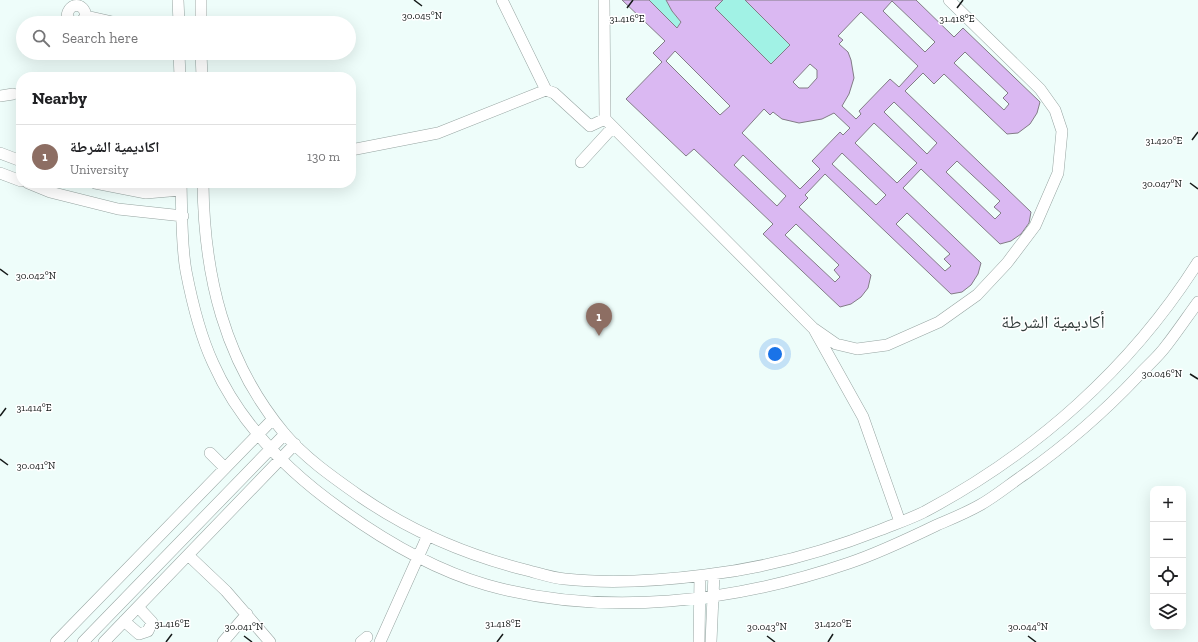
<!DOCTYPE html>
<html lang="en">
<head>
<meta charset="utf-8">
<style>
	:root { --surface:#fff; --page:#f2f2f2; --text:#202124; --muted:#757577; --line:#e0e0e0; --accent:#9249bc }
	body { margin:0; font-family:"Zilla Slab","Noto Naskh Arabic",serif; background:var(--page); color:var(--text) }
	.controls { position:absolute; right:12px; bottom:12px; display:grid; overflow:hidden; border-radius:8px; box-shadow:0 4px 16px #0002 }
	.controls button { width:36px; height:36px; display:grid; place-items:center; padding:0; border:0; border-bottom:1px solid var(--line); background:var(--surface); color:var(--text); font:20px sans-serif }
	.you { position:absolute; left:775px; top:354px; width:14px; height:14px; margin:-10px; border:3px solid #fff; border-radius:50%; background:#1a73e8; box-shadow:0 0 0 6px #1a73e833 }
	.badge { display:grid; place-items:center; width:26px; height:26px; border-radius:50%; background:var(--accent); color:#fff; font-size:13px; font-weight:700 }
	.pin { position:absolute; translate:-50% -33px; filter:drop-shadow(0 1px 2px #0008) }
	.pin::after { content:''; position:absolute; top:21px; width:14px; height:12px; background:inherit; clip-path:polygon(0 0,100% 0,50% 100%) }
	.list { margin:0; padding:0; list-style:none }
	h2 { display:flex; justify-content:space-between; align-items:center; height:52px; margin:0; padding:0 16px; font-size:17px }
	h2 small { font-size:13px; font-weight:400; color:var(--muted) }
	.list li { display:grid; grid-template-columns:26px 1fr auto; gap:12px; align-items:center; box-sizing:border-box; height:64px; padding:0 16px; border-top:1px solid var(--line) }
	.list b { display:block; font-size:15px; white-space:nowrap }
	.list p { margin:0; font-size:13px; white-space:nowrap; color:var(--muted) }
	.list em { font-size:13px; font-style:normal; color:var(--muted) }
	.icon { flex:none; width:22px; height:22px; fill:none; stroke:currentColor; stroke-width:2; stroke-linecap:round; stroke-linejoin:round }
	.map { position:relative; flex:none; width:1198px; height:642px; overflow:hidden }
	.search { position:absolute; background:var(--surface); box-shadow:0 4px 16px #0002; left:16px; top:16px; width:340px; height:44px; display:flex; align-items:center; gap:10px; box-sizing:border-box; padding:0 14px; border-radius:22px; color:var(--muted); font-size:15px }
	.panel { position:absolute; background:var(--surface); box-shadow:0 4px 16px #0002; left:16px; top:72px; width:340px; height:116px; border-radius:16px }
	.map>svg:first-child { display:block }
	.green { fill:#a1f2e5 }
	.building { fill:#dab8f2; stroke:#827c86; fill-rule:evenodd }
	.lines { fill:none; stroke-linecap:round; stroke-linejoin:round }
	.minor-casing { stroke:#96a4a1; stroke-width:12 }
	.minor { stroke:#fff; stroke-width:11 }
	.ticks { fill:none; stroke:#151a19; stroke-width:1.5 }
	.labels { text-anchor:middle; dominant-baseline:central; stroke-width:3; stroke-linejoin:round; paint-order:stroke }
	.quarter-label { font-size:18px; fill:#323d3b; stroke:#fff }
	.ticks-label { font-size:10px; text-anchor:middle; fill:#151a19; stroke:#fff; stroke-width:3; stroke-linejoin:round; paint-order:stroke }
</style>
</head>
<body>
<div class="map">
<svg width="1198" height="642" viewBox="0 0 1198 642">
	<rect width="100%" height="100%" fill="#eefdfa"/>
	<!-- green -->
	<path class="green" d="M649,0H666L672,11L681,22L677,28Z
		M723,0H745L790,45L771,64L715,8Z"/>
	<!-- building -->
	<path class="building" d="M622,0H649L677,28L681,22L672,11L666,0H723L715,8L771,64L790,45L745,0H916L954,37L963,28L1040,102L1037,113L1030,124L1018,133L1007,134L944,74L934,84L923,73L905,91L1031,212L1029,223L1021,234L1011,241L1000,244L921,169L903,188L981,263L978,274L971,285L962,292L951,294L825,174L805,195L808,198L799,207L871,275L868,288L861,297L851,304L840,307L763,234L773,224L694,149L686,156L626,99L662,62L653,53L665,41ZM892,1L935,42L925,52L883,11ZM861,12L918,66L899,87L890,79L859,111L861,114L856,119L842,106L849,94L854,78L851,60L848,52L839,44L843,40L838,36ZM675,51L730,106L720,115L666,61ZM965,52L1008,93L1003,98L1009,104L1004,110L954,63ZM810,64L817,70V78L808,88H799L793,82ZM894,102L937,143L927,154L884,112ZM764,109L770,115L773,112L782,119L799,123L822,119L834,113L850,128L843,135L840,132L812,161L820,169L800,189L742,133ZM874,123L917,163L897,183L855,143ZM842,153L886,195L876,205L832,164ZM743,155L786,196L777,206L734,165ZM957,161L1000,201L994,207L1001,213L995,219L946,172ZM907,213L950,254L944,259L951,266L945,271L896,224ZM796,224L839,265L834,270L840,277L835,282L785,235Z"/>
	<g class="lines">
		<!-- minor casing -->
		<g class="minor-casing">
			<path id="minor" d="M178,0L179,23
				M201,0V23
				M502,0L546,90
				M604,0L605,119L813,328L836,344L857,349L887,345L939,322L977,295L1007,263L1035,226L1058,173L1062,131L1055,110L1040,89L949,0
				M86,16L117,23
				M72,23L67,16C69,2 84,2 86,16L80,23
				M179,53L180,77
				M201,53L202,77
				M0,96L13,94
				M351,150L438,133L546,90L554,93L590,126L605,119
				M0,153L21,161
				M581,162L613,127
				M0,173L21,181
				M28,183L50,192L118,209L183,216
				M95,183L146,193L181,190
				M181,183C182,212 181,243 186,271C192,302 200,335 213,363C240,424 288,472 342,510C385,541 435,570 487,585C604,618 735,602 849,563C879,553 908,539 937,525C951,519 966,513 980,505C996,496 1010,484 1025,474C1066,445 1103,413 1138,376C1147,366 1158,357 1166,346C1177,332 1187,317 1198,302
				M203,183C204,275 224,361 284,433C305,458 334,478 361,497C412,532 466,555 526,570C538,573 552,578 565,579C612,584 658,581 705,575C765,568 824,552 880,530C895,524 910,519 924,512C1035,453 1131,368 1198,262
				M815,331L863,417L900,522
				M210,453L225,468
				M188,555L226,591L270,642
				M124,621L139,634L148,631L152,622L138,607
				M56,642L273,419
				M83,642L285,434
				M104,642L295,444
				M223,642L247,614
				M361,642L367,637
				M380,642L428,535
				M699,642L700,576
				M711,642L714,574"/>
		</g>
		<!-- minor -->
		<use href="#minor" class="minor"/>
	</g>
	<!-- ticks -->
	<path class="ticks" d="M414,0L422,6M627,8L633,0M957,8L963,0M1192,140L1198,132M1190,183L1198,189M0,269L8,275M1190,374L1198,379M0,416L6,408M0,459L8,465M244,636L252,642M767,636L775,642M1028,636L1036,642M166,642L172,634M497,642L503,634M828,642L833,634"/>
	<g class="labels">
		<!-- quarter labels -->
		<g class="quarter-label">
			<text x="1053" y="322">أكاديمية الشرطة</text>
		</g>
	</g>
	<g class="ticks-label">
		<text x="422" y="19">30.045°N</text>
		<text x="627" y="22">31.416°E</text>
		<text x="957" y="22">31.418°E</text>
		<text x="1164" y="144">31.420°E</text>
		<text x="1162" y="187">30.047°N</text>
		<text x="36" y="279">30.042°N</text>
		<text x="1162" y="377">30.046°N</text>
		<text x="34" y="411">31.414°E</text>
		<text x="36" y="469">30.041°N</text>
		<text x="172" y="627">31.416°E</text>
		<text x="503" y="627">31.418°E</text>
		<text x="833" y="627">31.420°E</text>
		<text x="244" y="630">30.041°N</text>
		<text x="767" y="630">30.043°N</text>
		<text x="1028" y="630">30.044°N</text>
	</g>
</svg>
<div class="controls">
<button>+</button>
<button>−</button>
<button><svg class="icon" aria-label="locate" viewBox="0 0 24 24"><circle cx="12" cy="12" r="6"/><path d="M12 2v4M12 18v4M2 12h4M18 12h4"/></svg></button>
<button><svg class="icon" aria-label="layers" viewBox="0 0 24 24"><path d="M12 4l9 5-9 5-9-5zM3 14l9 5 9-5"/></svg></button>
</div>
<div class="you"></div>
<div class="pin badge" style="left:599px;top:336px;background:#8d6e63">1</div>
<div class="search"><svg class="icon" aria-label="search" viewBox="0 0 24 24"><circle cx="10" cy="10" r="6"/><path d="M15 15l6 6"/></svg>Search here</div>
<section class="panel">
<h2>Nearby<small></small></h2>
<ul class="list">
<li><span class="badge" style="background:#8d6e63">1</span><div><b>اكاديمية الشرطة</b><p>University</p></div><em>130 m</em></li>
</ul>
</section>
</div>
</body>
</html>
